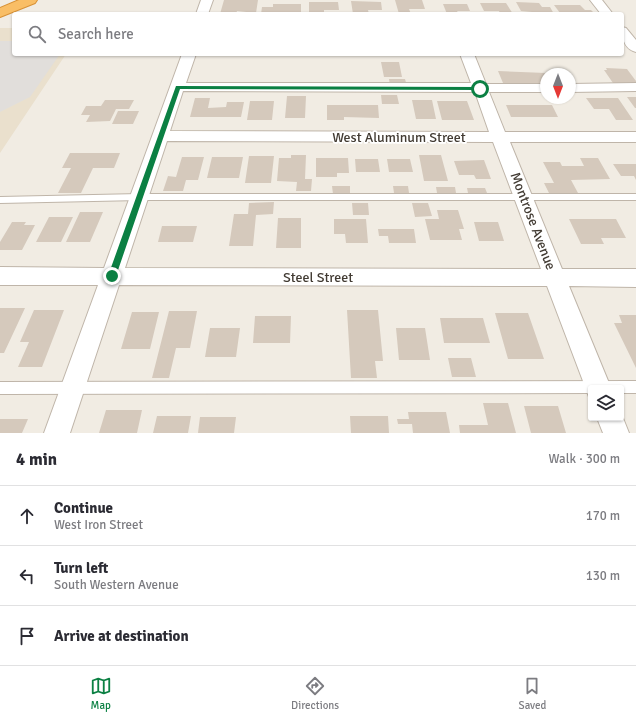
<!DOCTYPE html>
<html lang="en">
<head>
<meta charset="utf-8">
<style>
	:root { --surface:#fff; --page:#f2f2f3; --text:#2b2b33; --muted:#7c7c81; --line:#e1e1e2; --accent:#0b8043 }
	body { margin:0; font-family:Signika,sans-serif; background:var(--page); color:var(--text) }
	.controls { position:absolute; right:12px; bottom:12px; display:grid; overflow:hidden; border-radius:4px; box-shadow:0 1px 3px #0004 }
	.controls button { width:36px; height:36px; display:grid; place-items:center; padding:0; border:0; border-bottom:1px solid var(--line); background:var(--surface); color:var(--text); font:20px sans-serif }
	.compass { position:absolute; left:540px; top:68px; width:36px; height:36px; border-radius:50%; background:var(--surface); box-shadow:0 1px 3px #0004; rotate:180deg }
	.stop { position:absolute; width:12px; height:12px; margin:-9px; border:3px solid #0b8043; border-radius:50%; background:#fff }
	.stop.end { background:#0b8043; border-color:#fff; box-shadow:0 1px 4px #0008 }
	.list { margin:0; padding:0; list-style:none }
	h2 { display:flex; justify-content:space-between; align-items:center; height:52px; margin:0; padding:0 16px; font-size:17px }
	h2 small { font-size:13px; font-weight:400; color:var(--muted) }
	.list li { display:grid; grid-template-columns:26px 1fr auto; gap:12px; align-items:center; box-sizing:border-box; height:60px; padding:0 16px; border-top:1px solid var(--line) }
	.list b { display:block; font-size:15px; white-space:nowrap }
	.list p { margin:0; font-size:13px; white-space:nowrap; color:var(--muted) }
	.list em { font-size:13px; font-style:normal; color:var(--muted) }
	.icon { flex:none; width:22px; height:22px; fill:none; stroke:currentColor; stroke-width:2; stroke-linecap:round; stroke-linejoin:round }
	.map { position:relative; flex:none; width:636px; height:433px; overflow:hidden }
	.search { position:absolute; background:var(--surface); box-shadow:0 1px 3px #0004; left:12px; right:12px; top:12px; height:44px; display:flex; align-items:center; gap:10px; box-sizing:border-box; padding:0 14px; border-radius:4px; color:var(--muted); font-size:15px }
	.sheet { height:232px; background:var(--surface) }
	nav { display:flex; justify-content:space-around; align-items:center; box-sizing:border-box; height:56px; border-top:1px solid var(--line); background:var(--surface); font-size:11px; color:var(--muted) }
	nav a { display:grid; justify-items:center; gap:2px }
	nav .on { color:var(--accent) }
	.map>svg:first-child { display:block }
	.education { fill:#eae0cd }
	.parking { fill:#e1dedb }
	.building { fill:#d5c9bc }
	.lines { fill:none; stroke-linecap:round; stroke-linejoin:round }
	.lane-casing { stroke:#bfb5a9; stroke-width:2 }
	.street-casing { stroke:#bfb5a9; stroke-width:2 }
	.highway-casing { stroke:#d79136; stroke-width:2 }
	.lane { fill:#fff; fill-rule:evenodd }
	.street { fill:#fff; fill-rule:evenodd }
	.highway { fill:#f9be66; fill-rule:evenodd }
	.route { fill:#0b8043 }
	.labels { text-anchor:middle; dominant-baseline:central; stroke-width:3.5; stroke-linejoin:round; paint-order:stroke }
	.street-label { font-size:14px; fill:#423b33; stroke:#fff }
</style>
</head>
<body>
<div class="map">
<svg width="636" height="433" viewBox="0 0 636 433">
	<rect width="100%" height="100%" fill="#f1ece3"/>
	<!-- education -->
	<path class="education" d="M0,28H14V54H66L0,153Z"/>
	<!-- parking -->
	<path class="parking" d="M0,41H14V54H60L30,97L0,112Z"/>
	<!-- building -->
	<path class="building" d="M224,0H258L256,13L237,11L236,14H220Z
		M395,0H422L425,9H409L411,14H399Z
		M351,1L381,2L382,10H368L369,14H353Z
		M309,2H338L339,10H324V14H309Z
		M516,2L539,3L542,7H550L554,14H533L532,12L521,11Z
		M480,3H506L513,14H500L499,11H484Z
		M273,4H301V12L261,14L262,7H273Z
		M443,4H467L470,11H457L459,14H447Z
		M554,5H580L585,10H591L595,14L560,13Z
		M381,62H399L402,77H384Z
		M606,68L627,69L636,81V83H613L604,70H607Z
		M498,71L546,73V83H503Z
		M389,79H405L407,86H390Z
		M381,95H397L399,104H382Z
		M287,96H306L305,118H285Z
		M627,97H636V108H635Z
		M195,98H210L208,108L226,107L227,102H244L241,117H190Z
		M586,98H618L633,120H616L609,109H594Z
		M105,100H134L129,109H116L110,121L86,122L90,115H81L86,106H101Z
		M412,100H432L436,119H416Z
		M250,101H274L272,120H247Z
		M437,101H467L474,120H442Z
		M327,105H378L379,118L344,117V120H327Z
		M506,105H552L558,117H511Z
		M118,111H139L133,124H112Z
		M70,153H120L114,168H93L81,193H58L71,168H62Z
		M291,155H306L305,179H312L311,191H296L297,182L277,181L279,158H291Z
		M419,155H441L448,181H424Z
		M249,156H274L271,183H245Z
		M182,157H204L198,180H186L183,191H163L168,176L176,177Z
		M212,157H243L239,178H207Z
		M316,158H348L349,173H337V177H316Z
		M580,158H598L610,179L571,180L578,193H549L544,183H554L543,162H560L562,166H584Z
		M355,159H378L380,172H356Z
		M387,159H410L413,172H389Z
		M484,160L491,179H476L474,175H459L454,161Z
		M613,164H636V180L634,176H621Z
		M332,186H350V194H333Z
		M393,186H408L409,193H394Z
		M436,187H455L456,193H437Z
		M467,188H485L487,193H468Z
		M274,202L273,214L256,215L253,246H229L234,214H248L249,203Z
		M352,203H368L369,215H353Z
		M412,203H428L432,216L415,217Z
		M437,210H458L464,229H459L462,240H430L425,219H439Z
		M80,212H103L90,242H66Z
		M49,217H73L61,242H36Z
		M278,218H301V248H276Z
		M334,219H366L368,243H346L345,234H334Z
		M569,219H616L626,238H601L604,244H581Z
		M12,222H26L24,225H35L22,250H0V242Z
		M474,222H498L504,241H479Z
		M162,226H197L193,242H158Z
		M378,229H414L416,243H389L388,236H379Z
		M0,308H25L4,353H0Z
		M34,310H64L42,367H18L29,342H20Z
		M347,310H378L383,361H375L377,378H351Z
		M169,311H197L190,348H176L169,378H152Z
		M132,312H159L150,349H121Z
		M495,313H528L544,359H508Z
		M619,315H636V368L614,323H622Z
		M255,316H291L290,343H253Z
		M440,318H483L490,343H444Z
		M210,328H240L236,357H205Z
		M396,328H425L430,360H399Z
		M448,358H471L476,377H452Z
		M483,403H508L516,433H460L459,425H488Z
		M524,406H558L566,433H531Z
		M106,410H142L137,433H99Z
		M408,412H446L450,433H413L412,424H398L397,419H409Z
		M157,416H191L188,433H153Z
		M350,416H388L389,433H351Z
		M200,417H236L234,433H198Z
		M0,419H28L22,433H0Z"/>
	<g class="lines">
		<!-- lane casing -->
		<g class="lane-casing">
			<path id="lane" d="M140,194H636V200H140L0,203V197Z
				M636,381V393H621V388H591V393L0,394V382Z"/>
		</g>
		<!-- street casing -->
		<g class="street-casing">
			<path id="street" d="M201,0H213L208,14H196Z
				M590,0H602L613,14H601Z
				M622,27L626,28L636,40V52C624,49 622,38 622,27Z
				M182,54H196L186,83H471L460,54H474L486,84H546V92H489L505,132H636V142H510L562,269H636V287L569,286L611,388H591V397H589L547,286L119,285L70,433H44L98,285H0V267L104,268ZM183,91L475,92L489,132L170,131ZM167,141L493,142L541,269L125,268Z
				M636,83V91L570,92V84Z
				M621,413L629,433H603L597,418H621Z"/>
		</g>
		<!-- highway casing -->
		<g class="highway-casing">
			<path id="highway" d="M19,0H37L35,3L0,17V8Z"/>
		</g>
		<!-- lane -->
		<use href="#lane" class="lane"/>
		<!-- street -->
		<use href="#street" class="street"/>
		<!-- highway -->
		<use href="#highway" class="highway"/>
	</g>
	<!-- route -->
	<path class="route" d="M176,86L480,87L483,89L480,90L180,89L116,276L112,279L110,278L108,276Z"/>
	<g class="labels">
		<!-- street labels -->
		<g class="street-label">
			<text x="399" y="137">West Aluminum Street</text>
			<text transform="translate(533 221) rotate(69)">Montrose Avenue</text>
			<text x="318" y="277">Steel Street</text>
		</g>
	</g>
</svg>
<div class="controls">
<button><svg class="icon" aria-label="layers" viewBox="0 0 24 24"><path d="M12 4l9 5-9 5-9-5zM3 14l9 5 9-5"/></svg></button>
</div>
<svg class="compass" viewBox="-18 -18 36 36"><path d="M0-13l5 13h-10z" fill="#e53935"/><path d="M0 13l5-13h-10z" fill="#7c7c81"/></svg>
<div class="stop" style="left:480px;top:89px"></div>
<div class="stop end" style="left:112px;top:276px"></div>
<div class="search"><svg class="icon" aria-label="search" viewBox="0 0 24 24"><circle cx="10" cy="10" r="6"/><path d="M15 15l6 6"/></svg>Search here</div>
</div>
<section class="sheet">
<h2>4 min<small>Walk · 300 m</small></h2>
<ul class="list">
<li><svg class="icon" aria-label="ahead" viewBox="0 0 24 24"><path d="M12 20V5M6 11l6-6 6 6"/></svg><div><b>Continue</b><p>West Iron Street</p></div><em>170 m</em></li>
<li><svg class="icon" aria-label="left" viewBox="0 0 24 24"><path d="M17 20v-9H6M10 6l-5 5 5 5"/></svg><div><b>Turn left</b><p>South Western Avenue</p></div><em>130 m</em></li>
<li><svg class="icon" aria-label="arrive" viewBox="0 0 24 24"><path d="M6 21V4h12l-3 4 3 4H6"/></svg><div><b>Arrive at destination</b></div></li>
</ul>
</section>
<nav>
<a class="on"><svg class="icon" aria-label="map" viewBox="0 0 24 24"><path d="M3 6l6-2 6 2 6-2v14l-6 2-6-2-6 2zM9 4v14M15 6v14"/></svg>Map</a>
<a><svg class="icon" aria-label="directions" viewBox="0 0 24 24"><path d="M12 3l9 9-9 9-9-9zM9 14v-3h6M13 9l2 2-2 2"/></svg>Directions</a>
<a><svg class="icon" aria-label="saved" viewBox="0 0 24 24"><path d="M7 4h10v16l-5-4-5 4z"/></svg>Saved</a>
</nav>
</body>
</html>
